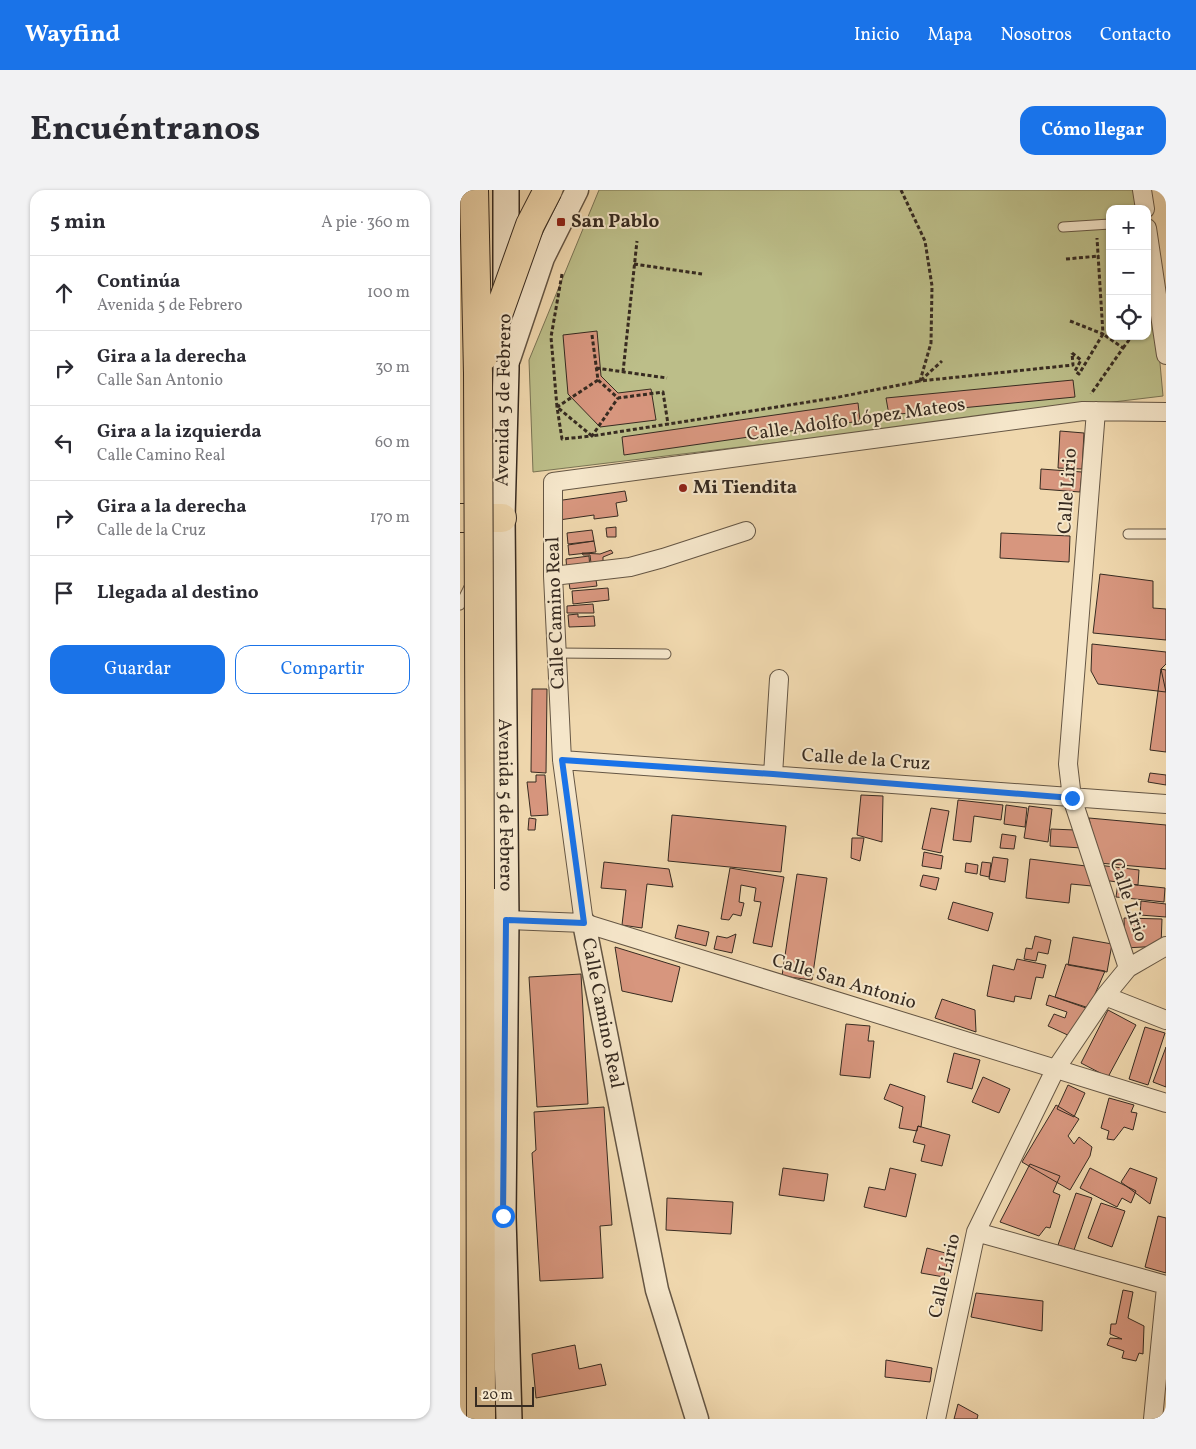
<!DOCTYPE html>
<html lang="es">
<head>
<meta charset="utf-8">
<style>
	:root { --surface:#fff; --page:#f2f2f3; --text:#2b2b33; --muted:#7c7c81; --line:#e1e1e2; --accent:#1a73e8 }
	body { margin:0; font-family:Vollkorn,serif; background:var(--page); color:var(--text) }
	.controls { position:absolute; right:15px; top:15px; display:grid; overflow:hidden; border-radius:10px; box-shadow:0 1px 4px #0004 }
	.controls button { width:45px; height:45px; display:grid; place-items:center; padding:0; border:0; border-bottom:1px solid var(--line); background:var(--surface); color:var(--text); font:25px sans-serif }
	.scale { position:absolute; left:15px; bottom:12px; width:59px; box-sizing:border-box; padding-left:5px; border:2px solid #372b21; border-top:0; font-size:14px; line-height:18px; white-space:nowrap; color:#372b21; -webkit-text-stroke:4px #f5e6ca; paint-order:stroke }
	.stop { position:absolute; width:15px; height:15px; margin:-11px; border:4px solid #1a73e8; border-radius:50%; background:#fff }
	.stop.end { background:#1a73e8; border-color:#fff; box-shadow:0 1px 5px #0008 }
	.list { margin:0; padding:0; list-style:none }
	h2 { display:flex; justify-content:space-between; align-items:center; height:65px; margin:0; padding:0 20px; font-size:21px }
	h2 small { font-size:16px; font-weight:400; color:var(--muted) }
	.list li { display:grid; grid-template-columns:32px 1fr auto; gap:15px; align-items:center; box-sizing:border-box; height:75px; padding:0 20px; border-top:1px solid var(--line) }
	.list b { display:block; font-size:19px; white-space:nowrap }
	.list p { margin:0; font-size:16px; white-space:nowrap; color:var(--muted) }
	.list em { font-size:16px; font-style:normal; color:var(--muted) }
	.actions { display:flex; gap:10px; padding:15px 20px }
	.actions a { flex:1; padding:11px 0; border:1px solid var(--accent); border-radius:15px; text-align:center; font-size:18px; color:var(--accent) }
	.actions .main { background:var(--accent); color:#fff }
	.icon { flex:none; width:28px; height:28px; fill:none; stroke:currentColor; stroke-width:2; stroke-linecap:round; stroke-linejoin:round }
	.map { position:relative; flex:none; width:706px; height:1229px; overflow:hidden; border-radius:15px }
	header { display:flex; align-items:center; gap:30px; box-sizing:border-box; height:70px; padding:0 25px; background:var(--accent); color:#fff }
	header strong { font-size:24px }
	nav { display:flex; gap:28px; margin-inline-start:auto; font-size:18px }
	.intro { display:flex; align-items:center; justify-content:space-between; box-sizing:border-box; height:120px; padding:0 30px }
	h1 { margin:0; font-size:35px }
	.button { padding:12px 22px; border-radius:15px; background:var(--accent); color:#fff; font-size:18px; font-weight:700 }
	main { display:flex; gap:30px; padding:0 30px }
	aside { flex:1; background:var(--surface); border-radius:15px; box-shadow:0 1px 4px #0004 }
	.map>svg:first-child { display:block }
	.green { fill:#bcbe89; stroke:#7a7455 }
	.building { fill:#d7967e; stroke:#372b21 }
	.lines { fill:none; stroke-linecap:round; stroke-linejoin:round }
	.service-casing { stroke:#655644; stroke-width:11 }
	.minor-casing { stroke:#655644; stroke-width:20 }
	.tertiary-casing { stroke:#655644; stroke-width:25 }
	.secondary-casing { stroke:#372b21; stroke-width:28 }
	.primary-casing { stroke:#372b21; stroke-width:30 }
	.trunk-casing { stroke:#372b21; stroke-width:30 }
	.path { stroke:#372b21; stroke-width:3; stroke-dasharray:4 2.5; stroke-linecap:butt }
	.service { stroke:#f5e6ca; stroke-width:9 }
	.minor { stroke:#f5e6ca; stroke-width:18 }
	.tertiary { stroke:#f5e6ca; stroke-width:22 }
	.secondary { stroke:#f5e6ca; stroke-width:25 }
	.primary { stroke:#f0d8ae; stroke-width:28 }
	.trunk { stroke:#f0d8ae; stroke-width:28 }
	.trunk-bridge-casing { stroke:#372b21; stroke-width:30; stroke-linecap:butt }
	.trunk-bridge { stroke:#f0d8ae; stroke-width:28 }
	.route { stroke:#1a73e8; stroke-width:6 }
	.poi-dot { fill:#8f2418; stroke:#f5e6ca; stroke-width:2 }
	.labels { text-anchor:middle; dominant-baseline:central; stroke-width:4; stroke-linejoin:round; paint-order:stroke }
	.poi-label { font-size:19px; font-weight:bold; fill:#372b21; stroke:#f5e6ca; text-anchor:start }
	.street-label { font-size:19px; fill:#372b21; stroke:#f5e6ca }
</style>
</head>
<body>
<header>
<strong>Wayfind</strong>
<nav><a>Inicio</a><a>Mapa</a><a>Nosotros</a><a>Contacto</a></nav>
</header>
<div class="intro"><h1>Encuéntranos</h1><a class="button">Cómo llegar</a></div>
<main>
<aside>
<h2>5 min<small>A pie · 360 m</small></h2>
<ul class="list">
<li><svg class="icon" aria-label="ahead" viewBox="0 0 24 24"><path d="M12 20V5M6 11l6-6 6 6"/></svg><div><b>Continúa</b><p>Avenida 5 de Febrero</p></div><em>100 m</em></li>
<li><svg class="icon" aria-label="right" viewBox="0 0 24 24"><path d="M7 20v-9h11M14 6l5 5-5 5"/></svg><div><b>Gira a la derecha</b><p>Calle San Antonio</p></div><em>30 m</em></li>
<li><svg class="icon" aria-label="left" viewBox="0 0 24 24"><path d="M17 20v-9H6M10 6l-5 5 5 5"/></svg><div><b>Gira a la izquierda</b><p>Calle Camino Real</p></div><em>60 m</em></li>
<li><svg class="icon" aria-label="right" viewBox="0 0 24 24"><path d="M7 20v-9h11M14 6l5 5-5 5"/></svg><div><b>Gira a la derecha</b><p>Calle de la Cruz</p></div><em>170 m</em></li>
<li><svg class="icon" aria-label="arrive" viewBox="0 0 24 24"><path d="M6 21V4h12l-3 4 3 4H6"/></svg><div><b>Llegada al destino</b></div></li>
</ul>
<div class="actions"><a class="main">Guardar</a><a>Compartir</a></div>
</aside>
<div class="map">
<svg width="706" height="1229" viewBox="0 0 706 1229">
	<rect width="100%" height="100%" fill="#f0d8ae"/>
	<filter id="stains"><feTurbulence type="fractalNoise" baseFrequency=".004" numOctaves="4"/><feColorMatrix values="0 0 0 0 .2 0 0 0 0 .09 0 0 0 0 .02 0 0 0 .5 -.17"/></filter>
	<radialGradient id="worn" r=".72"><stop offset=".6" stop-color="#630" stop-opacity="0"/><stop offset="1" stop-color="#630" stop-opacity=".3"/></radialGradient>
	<!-- green -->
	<path class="green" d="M139,0H684L686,19H650V146H687V32L703,206L73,282L69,170Z"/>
	<!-- building -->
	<path class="building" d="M137,141L141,186L158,203L191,199L196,230L140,237L108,204L103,145Z
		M613,190L615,207L429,225L426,208Z
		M398,213L400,231L164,265L162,247Z
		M600,241L624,243L622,279L598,278Z
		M581,279L622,282L620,302L580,299Z
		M165,301L167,311L156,313L158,326L134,329V325L99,330L96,311Z
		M156,337V347H147L146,338Z
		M132,340L134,351L108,354L107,343Z
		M541,343L610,346L609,372L540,368Z
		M134,351L136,362L109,365L108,355Z
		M151,360L153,363L143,367V371L131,373L130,365H123L122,363L140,364Z
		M129,366L130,379L107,381L106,369Z
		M135,384L137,396L110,399L108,386Z
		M640,384L693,391V418L706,419V450L633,443Z
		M148,398L149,410L113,414L112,401Z
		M133,414L134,423H107V416Z
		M118,424V427L134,426L135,436L109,437L108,425Z
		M632,454L706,462V474L701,479L706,502L638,494L631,481Z
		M701,479L706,480V562L690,560Z
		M72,499H87L86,583L71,582Z
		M690,583L706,585V595L688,592Z
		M76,585H85L88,625L71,626L67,592H76Z
		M401,605L423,606L422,652L397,645Z
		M498,610L543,615L541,630L514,626L511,652L493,650Z
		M546,615L567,618L565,637L544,634Z
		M569,616L592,619L588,652L564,648Z
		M471,618L489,621L481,663L462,659Z
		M212,625L326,636L321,682L208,671Z
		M69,628L76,629L75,640H68Z
		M629,628L706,635V679L639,673Z
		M591,639L615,640L622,658L590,656Z
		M542,644L556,646L554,659L540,658Z
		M392,648H404L400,671L391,668Z
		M464,662L483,666L481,679L462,676Z
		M533,667L548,669L545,692L529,689Z
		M570,669L626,676L632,696L611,694L609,713L566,708Z
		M144,672L209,679L213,697L187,694L182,738L162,735L166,700L141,698Z
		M522,672L531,673L529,687L520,685Z
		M506,673L518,675L517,684L505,682Z
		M638,675L679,680L678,695L643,690Z
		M270,678L324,687L312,757L293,753L301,712L294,711L296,698L281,695L279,712L284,713L281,726L273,724L269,730L261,729Z
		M337,684L367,688L352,790L322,786Z
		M463,685L479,688L476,700L460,696Z
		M658,693L705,698L704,712L656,707Z
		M681,711L706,714V727L680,725Z
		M493,712L533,723L528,741L488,729Z
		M664,728L702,729L701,756L665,758Z
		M218,735L249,742L246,756L215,748Z
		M276,744L272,763L254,759L257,746L267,748Z
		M575,746L591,750L588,764L578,762L576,771L564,769L566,758L572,759Z
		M613,747L652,754L647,782L608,775Z
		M155,757L220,777L212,812L162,801Z
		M557,769L586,775L583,788L576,787L571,809L555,806L554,812L527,806L533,775L554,780Z
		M606,774L645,781L629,818L595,807Z
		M121,784L128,914L77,917L69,787Z
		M589,805L626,818L612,847L588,836L594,824L605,828L607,822L586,815Z
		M482,809L515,820L516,842L475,828Z
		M648,820L676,835L648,887L621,873Z
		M386,834L410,836L408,851H414L410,888L380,885Z
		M685,837L705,843L688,895L669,889Z
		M706,857V897L693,892Z
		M494,863L520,870L512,899L487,892Z
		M523,887L550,899L539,923L512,912Z
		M430,894L465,906L461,937L458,936L457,941L439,938L443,917L424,909Z
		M608,895L625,903L614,927L597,919Z
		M649,908L674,915L671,922L677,923L673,940L664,937L654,950L647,949L649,941L641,938Z
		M596,915L619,929L608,946L614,954L619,947L632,957L630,966L610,1000L562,972Z
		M144,917L152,1035L140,1036L143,1088L80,1091L72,963L76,960L74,922Z
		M458,936L490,945L482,976L461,971L465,955L453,952Z
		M570,974L600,986L593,1002L600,1005L590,1038L586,1037L579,1046L540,1032Z
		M323,978L368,984L364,1011L319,1005Z
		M430,978L456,984L446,1027L404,1017L409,997L425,1000Z
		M630,978L676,1001L671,1013L662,1008L657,1017L620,998Z
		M670,978L697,988L690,1014L661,992Z
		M616,1003L632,1008L614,1060L598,1055Z
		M207,1008L273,1012L271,1044L206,1040Z
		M641,1013L665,1021L652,1057L628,1048Z
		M698,1026L706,1028V1083L685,1077Z
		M467,1058L489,1064L484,1087L461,1083Z
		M663,1100L673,1102L668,1128L684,1136L683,1164L679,1163L676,1171L662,1168L664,1161L647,1155L650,1148L662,1149L650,1144L651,1134H656Z
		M516,1103L583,1111L582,1141L511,1127Z
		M115,1155L119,1179L141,1174L146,1195L76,1208L72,1164Z
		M426,1170L472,1178L470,1192L425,1187Z
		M498,1214L518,1225L517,1229H494Z"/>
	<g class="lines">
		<!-- service casing -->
		<g class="service-casing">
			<path id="service" d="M603,37L650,34
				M668,344H706
				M0,415L10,395
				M97,463L206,464"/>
		</g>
		<!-- minor casing -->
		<g class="minor-casing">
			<path id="minor" d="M682,0L685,19
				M687,38L706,165
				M636,221L608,574L612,608L668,778
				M93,386L170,377L203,368L286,341
				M102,570L706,614
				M313,585L319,489
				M46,730L124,733L706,913
				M124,733L102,570L93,386V292L623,221L706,222
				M645,806L706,830
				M516,1042L706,1095
				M476,1229L516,1042L595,880L645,806L668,778L706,756
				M693,1229L706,1097"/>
		</g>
		<!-- tertiary casing -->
		<g class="tertiary-casing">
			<g id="tertiary">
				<path d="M49,169L83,68L117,0"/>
				<path id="s1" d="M124,733L197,1100L237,1229"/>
			</g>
		</g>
		<!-- secondary casing -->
		<g class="secondary-casing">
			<g id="secondary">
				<path id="s2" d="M46,0V179L42,328L46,730L43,1027L49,1229"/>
			</g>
		</g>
		<!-- primary casing -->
		<g class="primary-casing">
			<path id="primary" d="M0,328H42"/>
		</g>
		<!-- trunk casing -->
		<g class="trunk-casing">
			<path id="trunk" d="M20,699L21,1229"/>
		</g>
		<!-- path -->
		<path class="path" d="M441,0L465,51L472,96L471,153L460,191L613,175L612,163
			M606,69L639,66
			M174,74L242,84
			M102,84L91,147L97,217L132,246L374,208L460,191L482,171
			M610,131L643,144L637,48
			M132,145L138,190L158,208L203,202L208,234
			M663,158L672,146
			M612,163L621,170L615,181L619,184L643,144L663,158L631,204
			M136,178L207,188
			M163,182L177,51
			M138,190L97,217L102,249L132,246L158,208"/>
		<!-- service -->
		<use href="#service" class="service"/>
		<!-- minor -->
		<use href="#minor" class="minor"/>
		<!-- tertiary -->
		<use href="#tertiary" class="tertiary"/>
		<!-- secondary -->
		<use href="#secondary" class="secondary"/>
		<!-- primary -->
		<use href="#primary" class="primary"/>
		<!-- trunk -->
		<use href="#trunk" class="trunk"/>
		<!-- trunk-bridge casing -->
		<g class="trunk-bridge-casing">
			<path id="trunk-bridge" d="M14,0L18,183L20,699
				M23,167L70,35L88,0"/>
		</g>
		<!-- trunk-bridge -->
		<use href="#trunk-bridge" class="trunk-bridge"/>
	</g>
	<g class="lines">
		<!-- route -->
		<path class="route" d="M43,1026L46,730L124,733L102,570L313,584L612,608"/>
	</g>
	<!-- markers -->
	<g class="poi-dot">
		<rect x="96" y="27" width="10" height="10" rx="2.5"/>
		<circle cx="223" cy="298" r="5"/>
	</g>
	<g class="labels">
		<!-- poi labels -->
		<g class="poi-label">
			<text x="111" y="32">San Pablo</text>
			<text x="233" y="298">Mi Tiendita</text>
		</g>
		<!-- street labels -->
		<g class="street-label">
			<text transform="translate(44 210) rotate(-89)">Avenida 5 de Febrero</text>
			<text transform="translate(396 230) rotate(-8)">Calle Adolfo López Mateos</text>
			<text transform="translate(608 301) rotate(-86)">Calle Lirio</text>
			<text transform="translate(96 423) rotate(-92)">Calle Camino Real</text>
			<text transform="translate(406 570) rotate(4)">Calle de la Cruz</text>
			<text stroke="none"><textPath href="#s2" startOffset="615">Avenida 5 de Febrero</textPath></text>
			<text transform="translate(668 710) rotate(72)">Calle Lirio</text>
			<text transform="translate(384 792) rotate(17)">Calle San Antonio</text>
			<text stroke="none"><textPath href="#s1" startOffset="92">Calle Camino Real</textPath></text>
			<text transform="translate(485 1086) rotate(-77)">Calle Lirio</text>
		</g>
	</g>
	<rect width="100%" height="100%" filter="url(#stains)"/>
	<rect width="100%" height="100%" fill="url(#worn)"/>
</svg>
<div class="controls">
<button>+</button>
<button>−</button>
<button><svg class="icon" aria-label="locate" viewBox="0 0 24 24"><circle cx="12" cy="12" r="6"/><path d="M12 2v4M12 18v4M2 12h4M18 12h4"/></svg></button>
</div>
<div class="scale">20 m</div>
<div class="stop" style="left:43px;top:1026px"></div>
<div class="stop end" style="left:612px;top:608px"></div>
</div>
</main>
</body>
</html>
